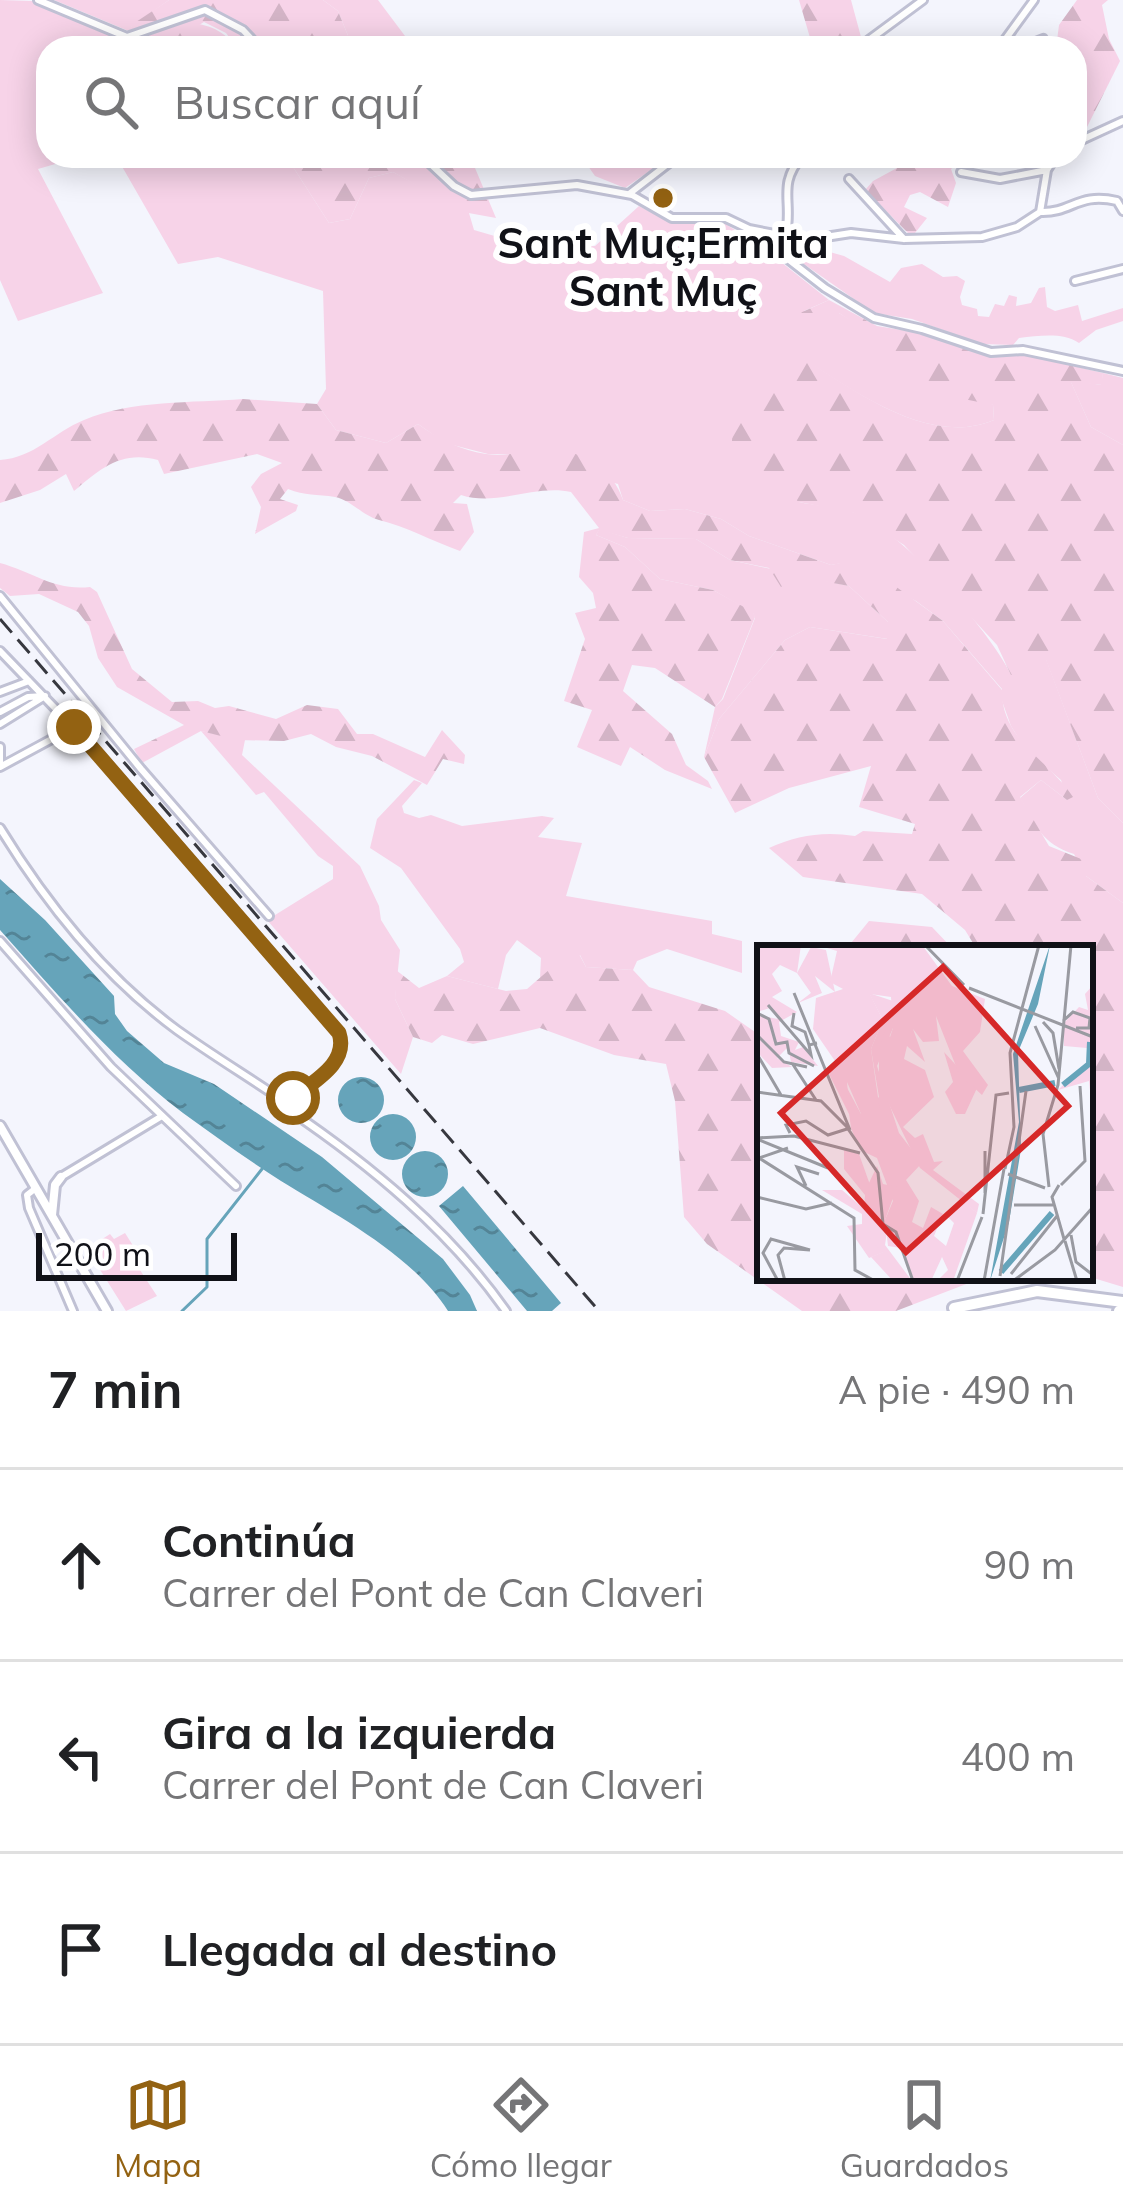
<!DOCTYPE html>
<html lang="es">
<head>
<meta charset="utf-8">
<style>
	:root { --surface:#fff; --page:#f6f6f6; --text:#202124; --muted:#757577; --line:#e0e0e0; --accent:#936212 }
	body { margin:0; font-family:Mulish,sans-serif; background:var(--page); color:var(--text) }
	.scale { position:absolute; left:36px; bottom:30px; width:201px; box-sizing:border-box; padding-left:12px; border:6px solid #101117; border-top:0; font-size:33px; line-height:42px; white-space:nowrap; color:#101117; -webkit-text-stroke:9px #fff; paint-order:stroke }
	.stop { position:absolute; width:36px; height:36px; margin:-27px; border:9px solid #936212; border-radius:50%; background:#fff }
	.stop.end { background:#936212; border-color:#fff; box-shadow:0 3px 12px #0008 }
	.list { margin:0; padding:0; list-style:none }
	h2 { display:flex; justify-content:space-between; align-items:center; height:156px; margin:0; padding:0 48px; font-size:51px }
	h2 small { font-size:39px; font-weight:400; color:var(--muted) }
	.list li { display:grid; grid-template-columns:78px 1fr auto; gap:36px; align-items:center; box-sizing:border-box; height:192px; padding:0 48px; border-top:3px solid var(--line) }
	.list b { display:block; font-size:45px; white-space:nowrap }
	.list p { margin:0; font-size:39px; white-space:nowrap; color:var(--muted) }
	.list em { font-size:39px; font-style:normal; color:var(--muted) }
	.icon { flex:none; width:66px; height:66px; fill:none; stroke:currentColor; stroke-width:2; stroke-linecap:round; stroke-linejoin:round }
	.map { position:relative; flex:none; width:1123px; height:1311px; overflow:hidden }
	.search { position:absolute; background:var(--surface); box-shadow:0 6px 30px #0003; left:36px; right:36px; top:36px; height:132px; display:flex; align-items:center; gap:30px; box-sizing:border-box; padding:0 42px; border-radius:36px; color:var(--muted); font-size:45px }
	.sheet { height:732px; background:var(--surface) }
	nav { display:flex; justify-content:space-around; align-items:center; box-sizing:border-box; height:168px; border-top:3px solid var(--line); background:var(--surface); font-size:33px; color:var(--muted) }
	nav a { display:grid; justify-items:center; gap:6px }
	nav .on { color:var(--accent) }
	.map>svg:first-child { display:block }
	.grass { fill:#f7d3e8 }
	.forest { fill:url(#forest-firs) }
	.water { fill:url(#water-ripples) }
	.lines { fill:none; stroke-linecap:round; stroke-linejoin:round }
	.stream { stroke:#66a4ba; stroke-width:3 }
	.minor-casing { stroke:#c0c1d4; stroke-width:12 }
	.secondary-casing { stroke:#c0c1d4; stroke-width:14 }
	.motorway-casing { stroke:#c0c1d4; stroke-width:16 }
	.minor { stroke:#fff; stroke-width:6 }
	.secondary { stroke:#fff; stroke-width:8 }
	.motorway { stroke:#fff; stroke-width:10 }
	.rail { stroke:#37383f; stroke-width:3; stroke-dasharray:18 9; stroke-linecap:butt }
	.route { stroke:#936212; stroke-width:15 }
	.poi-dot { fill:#936212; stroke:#fff; stroke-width:4.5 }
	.labels { text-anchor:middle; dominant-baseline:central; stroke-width:12; stroke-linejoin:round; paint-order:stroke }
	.poi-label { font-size:42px; font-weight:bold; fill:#101117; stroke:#fff }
	.inset-river { fill:none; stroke:#66a4ba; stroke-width:6 }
	.inset-road { fill:none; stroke:#999aa1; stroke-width:3 }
	.view { fill:#d62828; fill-opacity:0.15; stroke:#d62828; stroke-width:6 }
	.inset-edge { fill:none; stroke:#101117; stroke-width:6 }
</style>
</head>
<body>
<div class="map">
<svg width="1123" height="1311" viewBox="0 0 1123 1311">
	<defs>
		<pattern id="forest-firs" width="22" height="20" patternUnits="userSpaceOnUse" patternTransform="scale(3)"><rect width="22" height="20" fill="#f7d3e8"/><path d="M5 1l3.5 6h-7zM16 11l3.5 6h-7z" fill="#d3b4c6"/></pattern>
		<pattern id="water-ripples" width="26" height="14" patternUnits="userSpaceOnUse" patternTransform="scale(3)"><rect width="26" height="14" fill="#66a4ba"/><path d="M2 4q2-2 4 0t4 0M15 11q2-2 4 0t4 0" fill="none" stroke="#538496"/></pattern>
	</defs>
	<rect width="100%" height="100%" fill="#f4f5fd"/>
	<!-- grass -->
	<path class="grass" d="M0,0L32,1L132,40L131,32L54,0H169L131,27C171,24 211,12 237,48H48V156H83L38,169L103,293L18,321L0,280Z
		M323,0H378L414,48H353L338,11Z
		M116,156H286L329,223L350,219L369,178L393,172L469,213L474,230L535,248L595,246L639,206L666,220L724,223L762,247L829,300L804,311L839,313L993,405L994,420C928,448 853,389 798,356L799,502C816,506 838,506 855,513C904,533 987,627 1011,674L1046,659L1098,798L1123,823V903L1086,876L1074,854C1041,843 1037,827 1020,798L1041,780L1067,800L1061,780L1026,750L1011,726L1002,701V689L943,621L916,601L842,563L831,565L749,536L721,519L685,509L650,511L623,500L618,484L510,454H488L445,443L418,424L386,443L336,430L317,404L326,389L323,291L218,257L178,264Z
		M581,156H671L625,188L595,176Z
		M780,238L844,256L890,282L901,268L922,264L943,277L957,276L965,281L960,297L962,305L977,309L978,316L989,317L995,304L1004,306L1009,295L1017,297L1016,306L1031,303L1039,288L1045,287L1047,307L1055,311L1078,305L1082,321L1123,308V321L1096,330L1079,343C1062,332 1040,336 1019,338L1013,345L982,344L912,319L874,313L778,246L776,240Z
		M1103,373L1123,378V445L1091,427L1070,380L1101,385Z
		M599,529L628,538L696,539L730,560L849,586L888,622V639L810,627L785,640L719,719L704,757L715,707L723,699L755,618L753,613L713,590L660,579L625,547L596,535Z
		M201,731L245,740L242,755L360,866L379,906L381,920L400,950L395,999L413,1037L401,1074L267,920L333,879V866L318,856L264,792L256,795Z
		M414,780L422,783L402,806L404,813L419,818L431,815L462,826L542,816L554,818L538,837L582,843L566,896L712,921V934L742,941V973L667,949L637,961L633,970L586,967L580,955L540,978L541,958L517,940L506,955L498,989L447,976L464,962L460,949L401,868L370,848L377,819Z
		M125,1233L144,1263L138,1267L157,1296L126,1311L87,1249L110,1234L114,1239Z"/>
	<!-- forest -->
	<path class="forest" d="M169,0H323L338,11L353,48H237L226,33L204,22L168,44L130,26Z
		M799,0H851L861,37L846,48H813Z
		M1077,0H1108L1102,5L1109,39L1120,61L1086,129L1081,131L1075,125V48H1056L1059,25Z
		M286,156H470L496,218L463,212L393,172L369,178L350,219L329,223Z
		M919,156L965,159L951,169L956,183L948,207L920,192L910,195L904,207L927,218L915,233H908L865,190L873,181Z
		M829,300L877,326L926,334L991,356L1019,353L1103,373L1102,385L1071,382L1091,427L1123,445V823L1098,798L1046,660L1011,675L997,645L904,545L854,513L799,502L731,452L736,394L798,355C853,389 928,448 994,420L993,405L896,385L876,353V338L839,313H800Z
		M243,399L317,404L336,430L386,443L418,424C439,439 460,450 486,454C508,457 530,450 552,450C583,450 614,471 623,500L650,511L685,509L721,519L749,536L831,565L858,559L943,621L1002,690C1001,740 1049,760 1073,797L1067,800L1041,780L1020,797L1049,846L1086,861V876L1123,903V1287L1090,1277V948H976L965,930L922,894L803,877L769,848C797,835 824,831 855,836L863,831L912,834L915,824L859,807L871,766L789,788L735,813L704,757L719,719L785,640L810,627L887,639L888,622L849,586L796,576L781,587L769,568L730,560L696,539L628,538L599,530L596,535L625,547L660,579L713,590L753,612L755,617L722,699L715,707L655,668L632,665L623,691L672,734L686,765L708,781L712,789L665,770L630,747L621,766L577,747L592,710L564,701L585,639L575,613L596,608L593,593L579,577L584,532L599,528L571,492C535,484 497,507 461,495L453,503L467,504L474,532L460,551C432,541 405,526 379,520C363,516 351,500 335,497C317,494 305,496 288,489L280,499L298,505L296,511L255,534L261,507L251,487L261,474L282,463L257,454L164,474L158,460C122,450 101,468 74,491L66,474L40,490L0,503V460C34,458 54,432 84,420C131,400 193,403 243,399Z
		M0,563C33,572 54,591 90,587L97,592L132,669L172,702L198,701L215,708L229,706L276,719L307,705L338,709L357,734H373L425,757L442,730L465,755L464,764L443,759L427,785L372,756L336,747L311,734L284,741L237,740L201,731L142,763L134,749L184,725L117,687L98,658L89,626L78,612L39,594L10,596L0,588Z
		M869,921L932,927L952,948H847Z
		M579,954L586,967L633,970L649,987L725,1011L755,1032L760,1029V1278H982L896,1311H802L707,1244L684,1217L675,1101L666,1064L614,1055L540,1028L473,1044L442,1035L432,1043L413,1037L395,999L396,970L419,988L447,976L506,991L527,989L550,969Z"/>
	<!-- water -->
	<path class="water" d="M0,879L45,920L114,996L115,1014L127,1031L164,1063L214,1084L322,1157L443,1259L470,1295L477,1311H448C413,1255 336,1215 281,1181C248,1160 215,1136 183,1113C114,1061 57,994 0,930Z
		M338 1100a23 23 0 1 1 46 0a23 23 0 1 1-46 0Z
		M370 1137a23 23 0 1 1 46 0a23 23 0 1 1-46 0Z
		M402 1174a23 23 0 1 1 46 0a23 23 0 1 1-46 0Z
		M463,1186L561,1303L552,1311H527L439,1206Z"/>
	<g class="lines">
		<!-- stream -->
		<path class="stream" d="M182,1311L207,1287V1239L262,1169"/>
		<!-- minor casing -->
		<g class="minor-casing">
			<path id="minor" d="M38,0L127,37L205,10L243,30L260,48
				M858,48L923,0
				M999,48L1034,0
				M1020,48L1043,39L1048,48
				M1075,143L1123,121
				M422,156L454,186L471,195L577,185L632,195L672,218H726L749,229L806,240L851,233L904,239L982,237L1017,227L1040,212L1047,170L1056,156
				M961,172L1000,179L1047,170
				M849,179L904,239
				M629,194L678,156
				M1041,212C1072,213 1078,192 1117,201L1123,211
				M752,231L825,288L874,318L922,329L991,352L1023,350L1123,371
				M786,234C793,201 777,185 802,156
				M1075,281L1123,269
				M0,596L141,769L269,916
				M0,651L101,756L339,1032C349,1063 309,1088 285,1102
				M0,692L29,681
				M0,712L28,697L45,696L0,724
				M0,747V763
				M0,767L74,727
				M0,828C46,903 105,977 177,1030C212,1055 250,1078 285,1102L289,1110C370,1165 449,1230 506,1311
				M0,941L111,1067L236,1186
				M61,1177L162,1116
				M36,1188L27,1195L29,1208L73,1311"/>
		</g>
		<!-- secondary casing -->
		<g class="secondary-casing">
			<path id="secondary" d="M0,1126L107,1311
				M52,1215L55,1185L61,1177"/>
		</g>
		<!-- motorway casing -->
		<g class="motorway-casing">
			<path id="motorway" d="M954,1308L1037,1291L1123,1302
				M1119,1311H1123"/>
		</g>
		<!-- minor -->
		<use href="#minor" class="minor"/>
		<!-- secondary -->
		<use href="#secondary" class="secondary"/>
		<!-- motorway -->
		<use href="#motorway" class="motorway"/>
		<!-- rail -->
		<path class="rail" d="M0,619L599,1311"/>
	</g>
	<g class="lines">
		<!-- route -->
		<path class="route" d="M74,727L339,1033C349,1063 314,1081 293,1098"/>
	</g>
	<!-- markers -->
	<circle class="poi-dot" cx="663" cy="198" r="12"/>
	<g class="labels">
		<!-- poi labels -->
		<g class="poi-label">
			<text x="663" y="242">Sant Muç;Ermita<tspan x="663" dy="48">Sant Muç</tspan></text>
		</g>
	</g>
	<!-- overview -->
	<g transform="translate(757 945)">
		<rect width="336" height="336" fill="#f4f5fd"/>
		<path d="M54,2L69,5L78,47L58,31L65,48L41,58L54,48L40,28ZM112,48L136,56V83L120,121L142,188L165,218L149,235L162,256L155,277L166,283L174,262L186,269L177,291L189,301L197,278L190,271L200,261L206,256L220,268L196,336H180L191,325L185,312L174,336H157L144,303L131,301L128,275L136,256L120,213L103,205L94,183L88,139L104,169L122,152L114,104L126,75ZM187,107L220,143L208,169H199L188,147L196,137ZM87,205L102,209L117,251L115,281L127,307L112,313L90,281L105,279V269L65,245H85L107,264L108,250L87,224Z" fill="#f7d3e8"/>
		<path d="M0,0H44L40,28L23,20L15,29L25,46L15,52L40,67L22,77L24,91L42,97L38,105L46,102L61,121L34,117L31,102L20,113L35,122L15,123L0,107V70L21,74L13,63L0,67ZM60,0H165L195,41L228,54L223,87L206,106L231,140L225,150L202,129L179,71L182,96L166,97L156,84L168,117L150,101L147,114L168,125L177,152L146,182L158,193L166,189L177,217L186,216L176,225L222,259L220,268L163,223L122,139V106L128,85L133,92L136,83L134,52L113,49L126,75L114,104L123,166L104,169L90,137L93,171L72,129L78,116L56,84L59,53L86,44L73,37L80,6ZM336,40V175L332,136L301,145L330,117V103L307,101V78L322,62L331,65L328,49ZM120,221L126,239L140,242L128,275L138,288L130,287L128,300L155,336H136L114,312L126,307L114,296L111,240Z" fill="#f7d3e8"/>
		<path d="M293,0L281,59L261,107L264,204L252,277L233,336L262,177L256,109Z" fill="#66a4ba"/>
		<path class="inset-river" d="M306,140L332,119L333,97M262,145L298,138M244,327L295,268"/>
		<path class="inset-road" d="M168,0L207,40M212,43L336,92M37,48L93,185M11,60L54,110L52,100L60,98M0,68L12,74L19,99L30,97L32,108L57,121M37,68L35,81L48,87L52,100M306,76L316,67L333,73L332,83H319M286,77L296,88L302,124M278,81L302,134M0,90L27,117L50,122M0,109L24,150M35,118L59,155M0,147L64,156L89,181L121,228L126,279L139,287L156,336M33,188L29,180L49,176L71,190L90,184M0,193L37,191L103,208M0,194L71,223M31,203L2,213L97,273L98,325L118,336M228,206V248M248,224L257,182L253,108L282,0M251,229L288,243M302,240L295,252L307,294M304,240L328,216L323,141M49,241L40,222L62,229M292,242L286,189L301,140L314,0M0,252L49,264L75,258M257,260H296M226,269L239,150L252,148M314,290L319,317L336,330M308,296L320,336M254,329L300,271M243,331L269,146M21,336L6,308L14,294L53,305M28,336L21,310L27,303L53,305M200,336L225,272M227,336L247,224M256,336L298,305L336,262"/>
		<path class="view" d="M186,22L311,161L149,307L24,168Z"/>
		<rect width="336" height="336" class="inset-edge"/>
	</g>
</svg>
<div class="scale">200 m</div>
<div class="stop" style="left:293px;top:1098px"></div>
<div class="stop end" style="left:74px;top:727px"></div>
<div class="search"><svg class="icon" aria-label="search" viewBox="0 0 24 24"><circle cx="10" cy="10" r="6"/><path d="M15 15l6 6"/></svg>Buscar aquí</div>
</div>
<section class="sheet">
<h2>7 min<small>A pie · 490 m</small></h2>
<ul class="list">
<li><svg class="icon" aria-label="ahead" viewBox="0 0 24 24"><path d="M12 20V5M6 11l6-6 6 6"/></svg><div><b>Continúa</b><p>Carrer del Pont de Can Claveri</p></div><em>90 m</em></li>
<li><svg class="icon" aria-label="left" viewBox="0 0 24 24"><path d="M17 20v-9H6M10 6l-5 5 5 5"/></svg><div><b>Gira a la izquierda</b><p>Carrer del Pont de Can Claveri</p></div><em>400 m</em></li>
<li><svg class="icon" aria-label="arrive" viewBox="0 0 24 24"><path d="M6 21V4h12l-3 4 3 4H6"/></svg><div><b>Llegada al destino</b></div></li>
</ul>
</section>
<nav>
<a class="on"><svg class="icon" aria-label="map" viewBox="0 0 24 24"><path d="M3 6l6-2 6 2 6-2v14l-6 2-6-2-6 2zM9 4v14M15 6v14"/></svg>Mapa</a>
<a><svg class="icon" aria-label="directions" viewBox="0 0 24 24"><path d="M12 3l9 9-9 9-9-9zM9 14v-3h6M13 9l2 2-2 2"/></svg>Cómo llegar</a>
<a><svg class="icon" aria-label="saved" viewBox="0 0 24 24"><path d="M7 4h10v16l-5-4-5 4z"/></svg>Guardados</a>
</nav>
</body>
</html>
